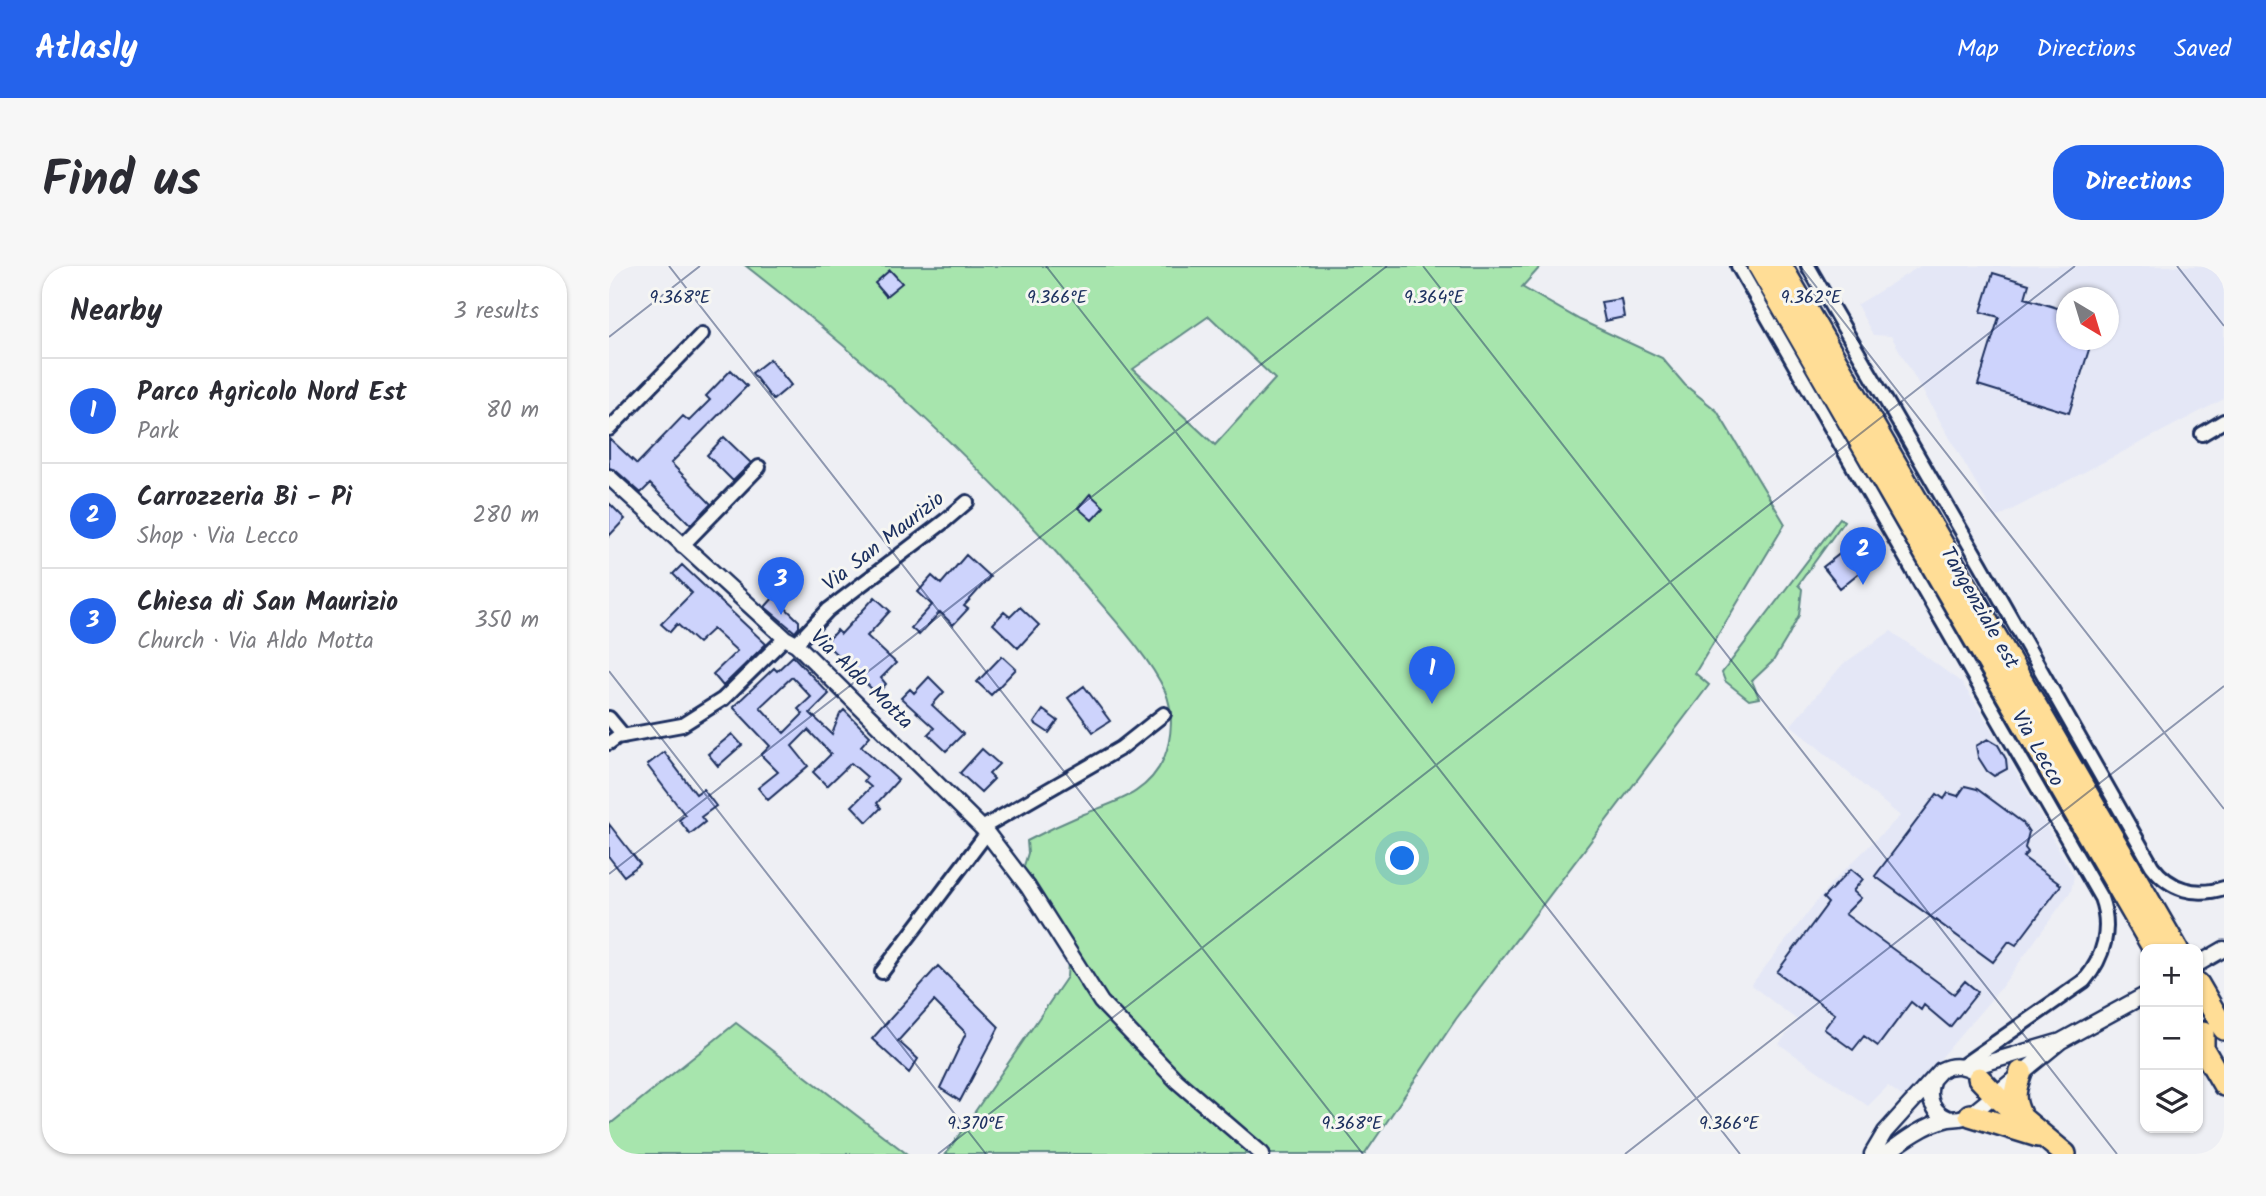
<!DOCTYPE html>
<html lang="en">
<head>
<meta charset="utf-8">
<style>
	:root { --surface:#fff; --page:#f7f7f7; --text:#2b2b33; --muted:#7c7c81; --line:#e1e1e2; --accent:#2563eb }
	body { margin:0; font-family:Kalam,sans-serif; background:var(--page); color:var(--text) }
	.controls { position:absolute; right:21px; bottom:21px; display:grid; overflow:hidden; border-radius:14px; box-shadow:0 2px 5px #0004 }
	.controls button { width:63px; height:63px; display:grid; place-items:center; padding:0; border:0; border-bottom:2px solid var(--line); background:var(--surface); color:var(--text); font:35px sans-serif }
	.compass { position:absolute; left:1447px; top:21px; width:63px; height:63px; border-radius:50%; background:var(--surface); box-shadow:0 2px 5px #0004; rotate:142deg }
	.you { position:absolute; left:794px; top:593px; width:24px; height:24px; margin:-18px; border:5px solid #fff; border-radius:50%; background:#1a73e8; box-shadow:0 0 0 10px #1a73e833 }
	.badge { display:grid; place-items:center; width:46px; height:46px; border-radius:50%; background:var(--accent); color:#fff; font-size:23px; font-weight:700 }
	.pin { position:absolute; translate:-50% -58px; filter:drop-shadow(0 2px 4px #0008) }
	.pin::after { content:''; position:absolute; top:37px; width:24px; height:21px; background:inherit; clip-path:polygon(0 0,100% 0,50% 100%) }
	.list { margin:0; padding:0; list-style:none }
	h2 { display:flex; justify-content:space-between; align-items:center; height:91px; margin:0; padding:0 28px; font-size:30px }
	h2 small { font-size:23px; font-weight:400; color:var(--muted) }
	.list li { display:grid; grid-template-columns:46px 1fr auto; gap:21px; align-items:center; box-sizing:border-box; height:105px; padding:0 28px; border-top:2px solid var(--line) }
	.list b { display:block; font-size:26px; white-space:nowrap }
	.list p { margin:0; font-size:23px; white-space:nowrap; color:var(--muted) }
	.list em { font-size:23px; font-style:normal; color:var(--muted) }
	.icon { flex:none; width:38px; height:38px; fill:none; stroke:currentColor; stroke-width:2; stroke-linecap:round; stroke-linejoin:round }
	.map { position:relative; flex:none; width:1615px; height:888px; overflow:hidden; border-radius:28px }
	header { display:flex; align-items:center; gap:42px; box-sizing:border-box; height:98px; padding:0 35px; background:var(--accent); color:#fff }
	header strong { font-size:33px }
	nav { display:flex; gap:38px; margin-inline-start:auto; font-size:24px }
	.intro { display:flex; align-items:center; justify-content:space-between; box-sizing:border-box; height:168px; padding:0 42px }
	h1 { margin:0; font-size:49px }
	.button { padding:18px 32px; border-radius:28px; background:var(--accent); color:#fff; font-size:24px; font-weight:700 }
	main { display:flex; gap:42px; padding:0 42px }
	aside { flex:1; background:var(--surface); border-radius:28px; box-shadow:0 2px 5px #0004 }
	.map>svg:first-child { display:block }
	.built { fill:#e4e7f6; fill-rule:evenodd }
	.green { fill:#a7e5ad; stroke:#618a86; stroke-width:2; fill-rule:evenodd }
	.building { fill:#cdd3fc; stroke:#1b2f5e; stroke-width:2; fill-rule:evenodd }
	.lines { fill:none; stroke-linecap:round; stroke-linejoin:round }
	.minor-casing { stroke:#1b2f5e; stroke-width:18 }
	.tertiary-casing { stroke:#1b2f5e; stroke-width:19 }
	.motorway-casing { stroke:#1b2f5e; stroke-width:26 }
	.minor { stroke:#f6f6f2; stroke-width:12 }
	.tertiary { stroke:#f6f6f2; stroke-width:14 }
	.motorway { stroke:#ffdd96; stroke-width:21 }
	.ticks { fill:none; stroke:#1b2f5e; stroke-width:2; stroke-opacity:0.45 }
	.labels { text-anchor:middle; dominant-baseline:central; stroke-width:6; stroke-linejoin:round; paint-order:stroke }
	.street-label { font-size:21px; fill:#1b2f5e; stroke:#f6f6f2 }
	.ticks-label { font-size:18px; text-anchor:middle; fill:#1b2f5e; stroke:#f6f6f2; stroke-width:6; stroke-linejoin:round; paint-order:stroke }
</style>
</head>
<body>
<header>
<strong>Atlasly</strong>
<nav><a>Map</a><a>Directions</a><a>Saved</a></nav>
</header>
<div class="intro"><h1>Find us</h1><a class="button">Directions</a></div>
<main>
<aside>
<h2>Nearby<small>3 results</small></h2>
<ul class="list">
<li><span class="badge">1</span><div><b>Parco Agricolo Nord Est</b><p>Park</p></div><em>80 m</em></li>
<li><span class="badge">2</span><div><b>Carrozzeria Bi - Pi</b><p>Shop · Via Lecco</p></div><em>280 m</em></li>
<li><span class="badge">3</span><div><b>Chiesa di San Maurizio</b><p>Church · Via Aldo Motta</p></div><em>350 m</em></li>
</ul>
</aside>
<div class="map">
<svg width="1615" height="888" viewBox="0 0 1615 888">
	<rect width="100%" height="100%" fill="#eeeff4"/>
	<filter id="ink" filterUnits="userSpaceOnUse"><feTurbulence type="fractalNoise" baseFrequency=".0143" numOctaves="2"/><feDisplacementMap in="SourceGraphic" scale="14" xChannelSelector="R" yChannelSelector="G"/><feConvolveMatrix kernelMatrix="1 2 1 2 8 2 1 2 1" color-interpolation-filters="sRGB"/></filter>
	<g filter="url(#ink)">
		<!-- built -->
		<path class="built" d="M1311,0H1615V133L1387,252L1282,70L1264,69L1248,39ZM1458,32H1500V74H1458Z
			M1282,365L1353,417L1383,463L1465,610L1462,625L1391,723L1297,833L1279,820L1259,840L1170,778L1188,754L1142,719L1223,616L1291,550L1182,459L1234,398Z"/>
		<!-- green -->
		<path class="green" d="M137,0H932L913,21L971,54L1053,92L1076,119L1108,145L1176,258L1086,407L1100,419L847,753L756,888H337L458,711L459,696L414,603L419,587L418,575C437,565 456,556 475,548C508,535 539,528 555,492C563,472 565,445 556,425C540,390 501,349 476,319C372,198 262,98 137,0ZM600,50L666,113L606,179L524,103Z
			M1231,252L1235,255L1189,319L1193,323L1190,349L1178,372L1164,395L1143,415L1150,432L1140,434L1116,415L1113,407Z
			M127,757L298,888H0V859Z"/>
		<!-- building -->
		<path class="building" d="M281,4L293,17L277,30L266,17Z
			M1384,7L1420,18L1416,32L1458,45V74H1483L1460,147L1369,119L1390,51L1372,46Z
			M1012,33L1015,51L996,55L992,36Z
			M161,93L182,119L164,134L143,107Z
			M122,104L138,120L62,197L102,238L82,259L41,218L32,227L6,204L0,202V172L28,198L74,150L80,155L101,134L97,130Z
			M115,171L142,197L124,215L98,189Z
			M481,228L495,241L483,254L469,242Z
			M0,237L16,253L0,270Z
			M1251,272L1267,293L1231,322L1214,301Z
			M357,289L381,311L355,340L359,343L344,359L331,346L310,369L302,362L323,339L309,326L323,310L332,318Z
			M73,299L157,378L114,420L104,408L128,385L104,363L89,377L68,358L61,366L52,358L83,327L64,308Z
			M165,331L190,355V361L186,366L156,341Z
			M266,331L281,345L258,370L287,397L272,412L277,418L268,428L216,377L228,364L232,368Z
			M411,341L430,359L409,382L384,358L395,346L401,351Z
			M184,390L220,428L201,447L223,468L231,448L235,444L261,470L252,480L289,514L268,537L272,542L258,556L243,540L262,521L255,515L258,511L242,497L218,520L204,506L222,488L199,464L183,480L199,500L159,534L149,522L169,506L152,489L161,480L124,441L165,402L168,405ZM183,411L202,431L189,443L194,448L175,467L151,441Z
			M393,390L407,403L382,429L368,416Z
			M320,411L335,426L323,439L354,468L337,485L319,468L325,462L292,432L301,423L305,427Z
			M475,420L501,455L484,466L459,432Z
			M434,444L449,455L440,467L425,457Z
			M123,468L133,479L109,500L99,488Z
			M1379,473L1389,479L1397,493L1398,503L1385,510L1378,505L1369,491L1367,480Z
			M373,483L390,498L380,508L385,513L372,526L351,507Z
			M55,486L87,528L94,523L107,540L92,551L96,556L81,568L70,554L76,549L38,499Z
			M1356,520L1368,523L1414,557L1420,566L1416,582L1419,586L1414,591L1452,619L1407,679L1400,675L1384,696L1266,610L1328,528L1335,533L1339,527L1349,530Z
			M0,558L31,598L15,610L0,591Z
			M1242,603L1254,613L1244,625L1252,632L1236,648L1345,728L1356,715L1369,726L1341,761L1315,739L1312,744L1302,736L1269,780L1255,770L1244,784L1215,763L1226,748L1168,706L1219,637L1214,632Z
			M329,700L390,761L351,835L331,822L357,767L325,735L289,775L309,793L300,807L263,773Z"/>
		<g class="lines">
			<!-- minor casing -->
			<g class="minor-casing">
				<path id="minor" d="M1129,0L1492,632C1503,662 1495,692 1475,715L1353,800
					M1199,0L1371,297L1543,600C1561,624 1587,631 1615,622
					M0,163L93,68
					M1593,168L1615,155
					M73,280L150,201
					M187,378L219,344L337,254L358,236
					M0,452L15,470
					M0,477L8,471L73,459L114,433L176,372
					M373,562L512,482L555,448
					M273,706L378,567"/>
			</g>
			<!-- tertiary casing -->
			<g class="tertiary-casing">
				<path id="tertiary" d="M0,211L176,372L187,378L378,567L419,621L492,736L568,815L653,888
					M1589,698L1615,683
					M1360,802L1452,775L1536,729
					M1323,815C1317,832 1324,847 1341,853
					M1263,888L1276,866L1332,804C1344,798 1354,799 1366,806
					M1277,888C1295,874 1317,858 1340,853C1347,852 1353,853 1361,849L1452,775"/>
			</g>
			<!-- motorway casing -->
			<g class="motorway-casing">
				<path id="motorway" d="M1150,0L1545,683
					M1172,0L1568,683
					M1589,718L1615,763
					M1594,767V783L1615,819
					M1370,812L1389,832L1456,888
					M1411,848C1403,832 1406,823 1412,806
					M1361,849L1429,870"/>
			</g>
			<!-- minor -->
			<use href="#minor" class="minor"/>
			<!-- tertiary -->
			<use href="#tertiary" class="tertiary"/>
			<!-- motorway -->
			<use href="#motorway" class="motorway"/>
		</g>
	</g>
	<!-- ticks -->
	<path class="ticks" d="M60,0L754,888M437,0L1131,888M814,0L1508,888M1191,0L1615,543M1568,0L1615,60M0,71L91,0M0,405L377,888M0,608L778,0M0,887L1,888M329,888L1466,0M1016,888L1615,420"/>
	<g class="labels">
		<!-- street labels -->
		<g class="street-label">
			<text transform="translate(275 276) rotate(-38)">Via San Maurizio</text>
			<text transform="translate(1370 342) rotate(60)">Tangenziale est</text>
			<text transform="translate(252 414) rotate(44)">Via Aldo Motta</text>
			<text transform="translate(1428 483) rotate(60)">Via Lecco</text>
		</g>
	</g>
	<g class="ticks-label">
		<text x="71" y="37">9.368°E</text>
		<text x="448" y="37">9.366°E</text>
		<text x="825" y="37">9.364°E</text>
		<text x="1202" y="37">9.362°E</text>
		<text x="367" y="863">9.370°E</text>
		<text x="743" y="863">9.368°E</text>
		<text x="1120" y="863">9.366°E</text>
	</g>
</svg>
<div class="controls">
<button>+</button>
<button>−</button>
<button><svg class="icon" aria-label="layers" viewBox="0 0 24 24"><path d="M12 4l9 5-9 5-9-5zM3 14l9 5 9-5"/></svg></button>
</div>
<svg class="compass" viewBox="-18 -18 36 36"><path d="M0-13l5 13h-10z" fill="#e53935"/><path d="M0 13l5-13h-10z" fill="#7c7c81"/></svg>
<div class="you"></div>
<div class="pin badge" style="left:823px;top:438px">1</div>
<div class="pin badge" style="left:1254px;top:319px">2</div>
<div class="pin badge" style="left:172px;top:349px">3</div>
</div>
</main>
</body>
</html>
